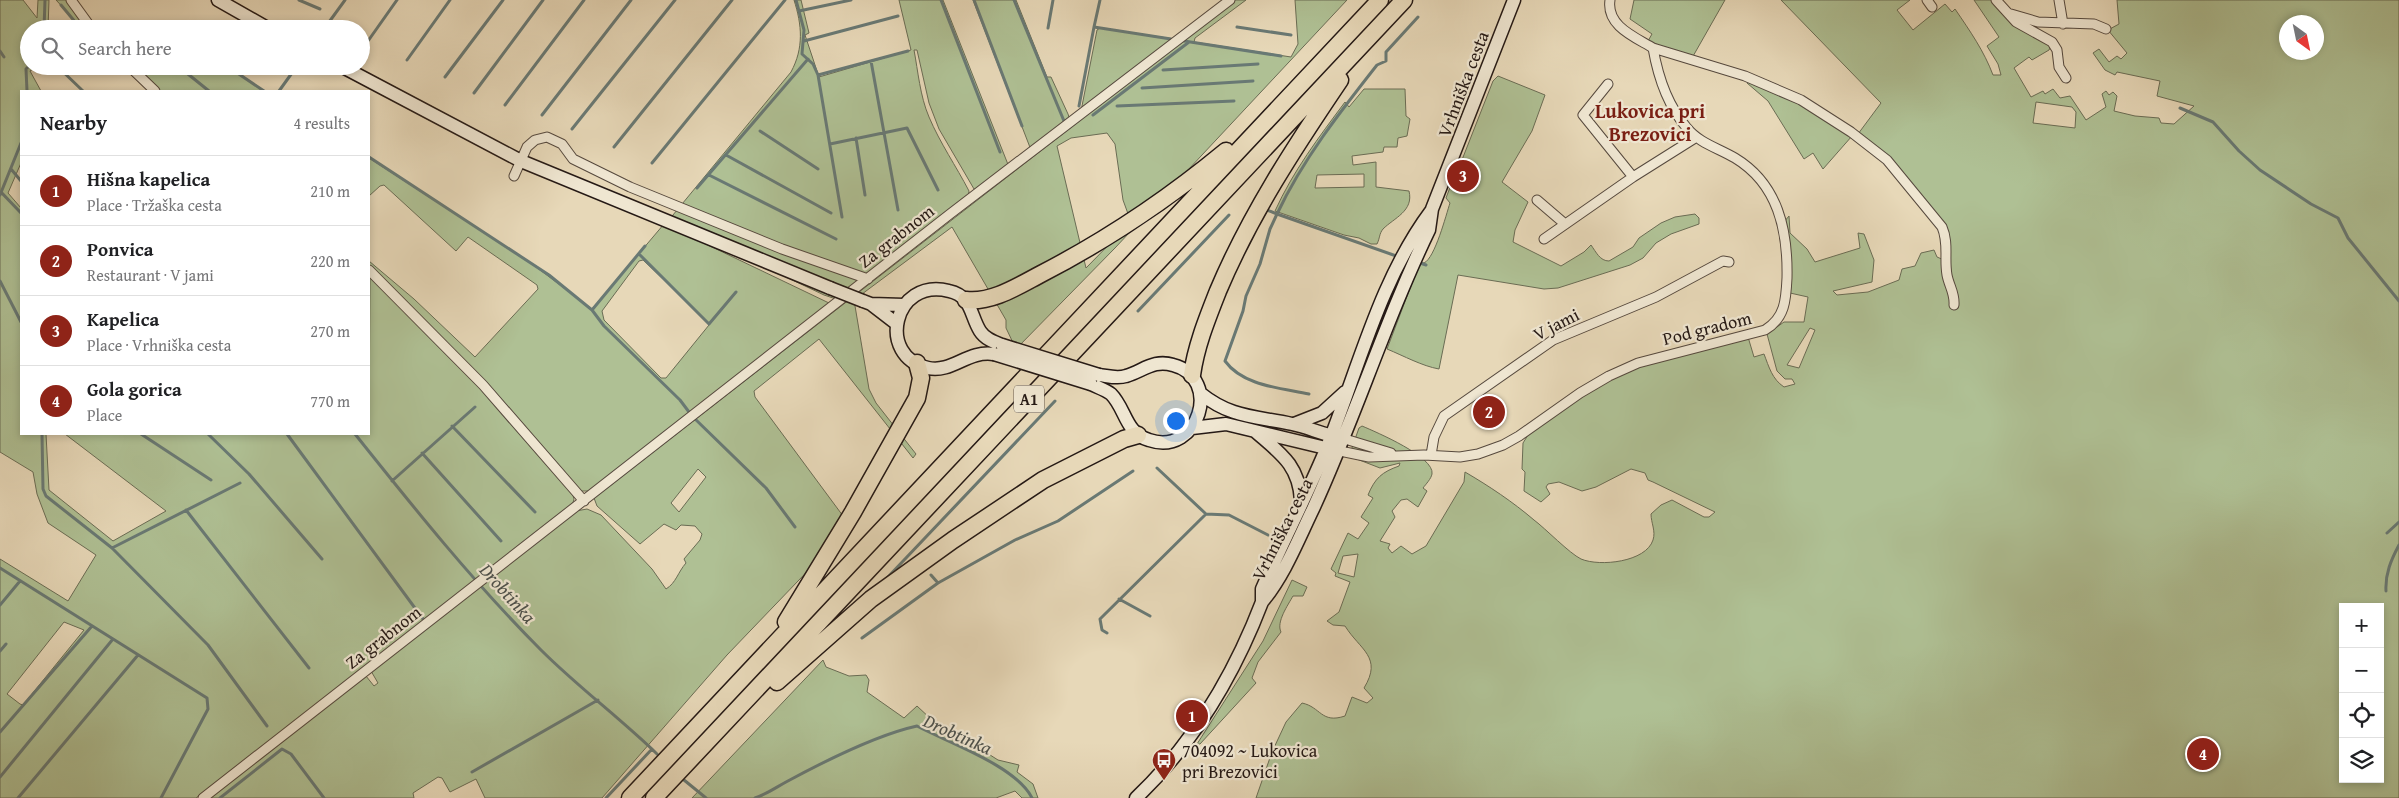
<!DOCTYPE html>
<html lang="en">
<head>
<meta charset="utf-8">
<style>
	:root { --surface:#fff; --page:#f2f2f2; --text:#202124; --muted:#757577; --line:#e0e0e0; --accent:#8f2418 }
	body { margin:0; font-family:"Gentium Book Plus",serif; background:var(--page); color:var(--text) }
	.controls { position:absolute; right:15px; bottom:15px; display:grid; overflow:hidden; border-radius:0px; box-shadow:0 2px 8px #0003 }
	.controls button { width:45px; height:45px; display:grid; place-items:center; padding:0; border:0; border-bottom:1px solid var(--line); background:var(--surface); color:var(--text); font:25px sans-serif }
	.compass { position:absolute; left:2279px; top:15px; width:45px; height:45px; border-radius:50%; background:var(--surface); box-shadow:0 2px 8px #0003; rotate:147deg }
	.you { position:absolute; left:1175px; top:420px; width:18px; height:18px; margin:-12px; border:4px solid #fff; border-radius:50%; background:#1a73e8; box-shadow:0 0 0 8px #1a73e833 }
	.badge { display:grid; place-items:center; width:32px; height:32px; border-radius:50%; background:var(--accent); color:#fff; font-size:16px; font-weight:700 }
	.pin { position:absolute; translate:-50% -50%; border:2px solid #fff; box-shadow:0 1px 5px #0006 }
	.list { margin:0; padding:0; list-style:none }
	h2 { display:flex; justify-content:space-between; align-items:center; height:65px; margin:0; padding:0 20px; font-size:21px }
	h2 small { font-size:16px; font-weight:400; color:var(--muted) }
	.list li { display:grid; grid-template-columns:32px 1fr auto; gap:15px; align-items:center; box-sizing:border-box; height:70px; padding:0 20px; border-top:1px solid var(--line) }
	.list b { display:block; font-size:19px; white-space:nowrap }
	.list p { margin:0; font-size:16px; white-space:nowrap; color:var(--muted) }
	.list em { font-size:16px; font-style:normal; color:var(--muted) }
	.icon { flex:none; width:28px; height:28px; fill:none; stroke:currentColor; stroke-width:2; stroke-linecap:round; stroke-linejoin:round }
	.map { position:relative; flex:none; width:2399px; height:798px; overflow:hidden }
	.search { position:absolute; background:var(--surface); box-shadow:0 2px 8px #0003; left:20px; top:20px; width:350px; height:55px; display:flex; align-items:center; gap:12px; box-sizing:border-box; padding:0 18px; border-radius:28px; color:var(--muted); font-size:19px }
	.panel { position:absolute; background:var(--surface); box-shadow:0 2px 8px #0003; left:20px; top:90px; width:350px; height:345px; border-radius:0px }
	.map>svg:first-child { display:block }
	.green { fill:#afc094; stroke:#6a6c54; fill-rule:evenodd }
	.lines { fill:none; stroke-linecap:round; stroke-linejoin:round }
	.stream { stroke:#697974; stroke-width:3 }
	.minor-casing { stroke:#56493e; stroke-width:11 }
	.secondary-casing { stroke:#251915; stroke-width:15 }
	.motorway-casing { stroke:#251915; stroke-width:19 }
	.minor { stroke:#efe6d1; stroke-width:9 }
	.secondary { stroke:#efe6d1; stroke-width:12 }
	.motorway { stroke:#e7d8b8; stroke-width:16 }
	.secondary-bridge-casing { stroke:#251915; stroke-width:15; stroke-linecap:butt }
	.secondary-bridge { stroke:#efe6d1; stroke-width:12 }
	.labels { text-anchor:middle; dominant-baseline:central; stroke-width:4.5; stroke-linejoin:round; paint-order:stroke }
	.shield { fill:#efe6d1; stroke:#62564d; stroke-width:1 }
	.shield-label { font-size:16px; font-weight:bold; fill:#251915 }
	.street-label { font-size:18px; fill:#251915; stroke:#efe6d1 }
	.poi-label { font-size:18px; fill:#251915; stroke:#efe6d1; text-anchor:start }
	.water-label { font-size:19px; font-style:italic; fill:#4d514c; stroke:#efe6d1 }
	.quarter-label { font-size:20px; font-weight:bold; fill:#7a1f14; stroke:#efe6d1 }
</style>
</head>
<body>
<div class="map">
<svg width="2399" height="798" viewBox="0 0 2399 798">
	<rect width="100%" height="100%" fill="#e7d8b8"/>
	<filter id="stains"><feTurbulence type="fractalNoise" baseFrequency=".004" numOctaves="4"/><feColorMatrix values="0 0 0 0 .2 0 0 0 0 .09 0 0 0 0 .02 0 0 0 .5 -.17"/></filter>
	<radialGradient id="worn" r=".72"><stop offset=".6" stop-color="#630" stop-opacity="0"/><stop offset="1" stop-color="#630" stop-opacity=".3"/></radialGradient>
	<!-- green -->
	<path class="green" d="M0,0H23L37,18L38,0H49L48,29H29V66H38L30,71L41,91H21V163L8,193L21,208V434H46L49,490L113,541L166,511L65,434H369L370,276L486,391L572,492L574,499L572,506L196,798H0V559L68,601L96,555L48,523L37,494L33,472L0,452ZM64,622L84,630L23,705L20,704L7,694Z
		M56,0H68L89,29H83Z
		M794,0H801L809,33L805,35L819,77L911,50L899,0H943L1009,167L978,190L974,189L939,129L929,103L917,50H914C918,71 920,96 929,117C940,143 956,166 969,191L968,198L836,299L824,295L668,221L791,72C804,48 802,25 794,0Z
		M973,0H1016L1047,77H1051L1068,114L1070,120L1031,150Z
		M1235,0H1246L1195,38L1194,42L1291,57L1298,44L1295,0H1347L1115,248L1016,349L1006,328V320L952,227L854,300L869,389L876,403L916,454L913,458L819,339L754,391L755,397L846,520L822,556L727,655L602,798H485L476,779L450,792L442,778L438,777L413,793L414,798H208L366,676L374,686L378,683L371,671L576,511L587,509L601,515L652,569L666,589C676,583 678,572 686,563L684,559L700,540L702,534L695,526L681,525L676,530L664,524L640,544L597,506L594,498ZM1107,133L1115,144L1123,200L1131,222L1086,268L1057,146L1071,138ZM698,469L706,477L679,512L671,503Z
		M1634,0H1725L1692,58L1648,41L1652,34L1630,19Z
		M1781,0H1910L1897,10L1913,30L1945,4L1952,12L1955,9C1970,31 1984,51 1993,75H2001L1998,64L1987,46L1999,37L1974,0H1992L2051,46L2049,50L2032,60L2029,57L2014,68L2031,97L2043,91L2045,94L2053,89L2060,98L2070,96L2086,120L2106,107L2102,94L2106,91L2109,95L2113,92L2117,96L2114,111L2135,116L2159,118L2161,123L2174,124L2194,106L2157,96L2160,81L2117,72L2115,75L2105,70L2093,53L2099,49L2109,62L2117,56L2121,59L2127,53L2108,30L2119,24L2117,0H2399V798H1256L1272,752L1286,722L1302,703C1321,707 1321,724 1345,716L1352,697L1367,703L1373,698L1364,688C1383,657 1360,650 1345,626L1333,625L1327,621L1339,612L1350,582L1335,576L1336,573L1331,569L1348,533L1358,539L1369,523L1361,517L1373,498L1368,495C1375,478 1382,472 1399,466L1400,463L1380,468L1349,456L1359,428L1362,426C1376,432 1435,457 1432,474C1431,479 1426,484 1423,488L1427,491L1418,507L1407,499L1401,500L1392,511L1395,517L1380,541L1390,544L1388,548L1392,553L1401,546L1412,554L1426,546L1464,482L1465,472C1489,486 1513,502 1534,520C1546,529 1569,553 1581,559C1600,567 1646,562 1653,540C1656,531 1651,523 1651,514L1661,505L1672,500L1704,517H1709L1715,512L1653,482L1648,480L1645,473L1631,469L1596,487L1582,491L1559,482L1548,484L1546,487L1550,494L1541,502L1524,491L1525,472L1522,469L1523,443L1528,435C1555,417 1580,394 1609,379C1652,358 1702,350 1748,337L1754,357L1764,354C1769,367 1772,379 1784,387L1795,384L1792,379H1785L1777,371L1767,334L1784,322H1804L1808,297L1790,293L1784,222L1789,216L1790,233L1807,249L1815,262L1860,248L1858,233L1864,234L1874,260L1872,282L1833,291L1837,295L1868,292L1899,280L1902,269L1915,266L1921,253L1934,250L1937,257L1944,260L1952,284L1946,230L1858,134L1881,103ZM2286,22H2316V52H2286ZM2036,102L2072,107L2076,112L2075,128L2033,123ZM1810,328L1815,330L1799,368L1787,365ZM1358,554L1354,577L1338,573L1343,556ZM2343,607H2380V779H2343Z
		M1100,28L1174,39L1081,111L1097,30Z
		M133,66H227L264,91H159Z
		M1498,76L1545,95L1532,131L1502,182L1528,202L1515,230L1513,242L1561,266L1584,252L1591,245C1596,252 1600,261 1609,261L1633,247L1639,238L1661,223L1675,217L1695,214L1699,218V224L1671,234L1656,243L1643,258L1630,265L1558,288L1544,289L1458,275L1439,369C1422,366 1404,356 1387,349L1420,262L1424,263C1435,258 1446,215 1450,203L1446,198L1454,177L1466,181L1469,175L1458,170L1493,81Z
		M1749,80L1799,101L1852,136L1823,169L1813,153L1804,159L1768,101L1747,83Z
		M1364,89H1405L1406,116L1410,119L1407,136L1398,138L1397,147H1384L1383,152L1352,156L1353,165L1376,162V187L1409,191C1414,211 1394,218 1383,229C1379,234 1380,238 1377,244H1371L1359,238L1344,235L1275,211C1293,171 1319,137 1345,102L1349,107ZM1364,174V187L1315,188L1317,175Z
		M369,158L528,261L592,309L664,224L829,303L597,485L588,491H581L496,393L369,266V261L414,299L475,357L538,289L537,285L468,237L456,251L384,185L380,186L369,196ZM643,260L702,316L709,325L666,378H661L604,320L602,311L639,261Z
		M1292,580L1307,587L1303,596H1293C1288,605 1276,622 1281,632L1258,662L1252,678L1256,683L1200,744H1197L1263,641Z
		M823,660L826,667L849,676L866,675L869,680L867,692L904,718L917,706L932,720L931,725L950,739H957L976,746L998,760L1019,765L1017,772L1033,784L1038,798H1022L1015,791L996,798H692Z"/>
	<g class="lines">
		<!-- stream -->
		<path class="stream" d="M299,0L320,9
			M796,0L804,30L802,54L813,64L818,75L842,217
			M941,0L1000,152
			M974,0L1022,126
			M1014,0L1064,121
			M1100,0L1094,27L1171,39
			M61,5L81,29
			M799,11L851,0
			M1237,27L1291,35
			M1048,28L1053,0
			M44,29L45,0
			M324,29L345,0
			M368,41L397,0
			M804,41L898,16
			M1184,41L1281,56
			M0,51L4,57
			M407,60L450,0
			M871,61L898,210
			M57,66L83,91
			M118,66L126,73
			M178,66L209,91
			M227,66L264,91
			M1163,70L1258,64
			M818,75L908,51
			M445,77L503,0
			M1142,88L1253,81
			M27,91L26,69L29,66
			M279,91L297,66
			M474,93L543,0
			M505,105L584,0
			M1079,106L1094,27
			M1117,106L1234,101
			M2180,108L2213,122L2239,151L2260,170L2311,204L2338,218L2348,238L2399,301
			M542,115L631,0
			M1093,115L1189,42
			M572,129L675,0
			M760,131L818,169
			M856,138L865,195
			M830,144L907,128L938,190
			M614,147L732,0
			M726,155L831,213
			M369,157L549,275L592,310L604,326L680,400L692,416L766,488L795,527
			M652,163L785,0
			M11,169L21,181
			M709,175L836,239
			M697,188L808,59
			M1,192L21,213
			M0,195L21,143
			M1267,210L1277,214C1303,159 1340,112 1377,65L1386,61V52L1418,17
			M639,254L709,324L736,292
			M1417,262L1426,265
			M0,281L21,322
			M592,310L645,246
			M1138,311L1229,215
			M1309,394C1281,388 1243,386 1225,361L1243,311L1246,296L1260,264L1270,229L1277,214L1399,257
			M452,426L535,512
			M42,434L43,489L46,496L112,548L208,645L267,726
			M141,434L211,480
			M208,434L249,474L322,559
			M287,434L423,619
			M355,434C414,508 474,583 541,650C578,687 620,718 657,754
			M422,453L501,541
			M1157,468L1206,514L1229,515L1268,535
			M392,481L475,407
			M186,510L309,668
			M2387,533L2399,522
			M112,548L240,483
			M0,568L207,698L208,709L161,798
			M931,575L938,583L1015,540L1058,521L1133,471
			M887,578L1055,401
			M2386,591C2385,574 2391,560 2399,545
			M1119,599L1150,616
			M0,605L20,581
			M1107,633L1102,630L1100,619L1206,514
			M862,638L938,583
			M0,651L6,644
			M0,732L92,626
			M472,772L598,700
			M0,777L113,639
			M684,780L706,798
			M18,798L138,655
			M220,798L282,749L291,754L324,798
			M606,798L652,749
			M755,798C767,794 775,788 786,782C823,762 876,735 917,726C949,743 1016,766 1032,798"/>
		<!-- minor casing -->
		<g class="minor-casing">
			<path id="minor" d="M71,0L92,29
				M1610,0C1606,26 1635,37 1653,48
				M1927,0L1932,7
				M1996,0L2016,22L2052,42L2057,50L2059,67L2066,78
				M2059,0L2063,24
				M2011,14L2038,22L2094,24L2106,29
				M129,66L155,91
				M1608,84L1583,115L1633,177
				M514,176L527,147L535,140L547,137L562,144L573,159L630,187L782,249L868,279
				M1537,200L1565,224
				M1544,239L1633,177L1695,138
				M369,270L483,385L584,501
				M1345,439L1391,453
				M1340,451L1369,457L1424,455L1460,457L1478,454L1503,445L1519,436L1580,393L1609,376L1638,363L1765,330C1785,318 1786,300 1787,278C1788,230 1778,184 1735,158C1718,148 1699,143 1687,128C1667,105 1658,77 1653,48L1745,76L1801,100L1851,132L1887,160L1942,227C1949,243 1944,258 1947,275C1949,286 1955,293 1954,305
				M1431,455L1434,437L1444,416L1553,340L1656,297L1723,261L1729,262
				M203,798L950,214L1230,0"/>
		</g>
		<!-- secondary casing -->
		<g class="secondary-casing">
			<path id="secondary" d="M218,0L269,29
				M341,66L521,161L830,288
				M863,301L871,304L897,324
				M871,304L904,305
				M994,354C967,350 953,373 928,368C876,357 893,277 949,291C972,296 970,315 980,331C985,339 994,342 1002,345
				M1091,384C1097,387 1106,390 1111,394C1126,409 1125,433 1149,440C1199,457 1223,378 1173,365C1154,359 1143,371 1126,376C1117,379 1108,376 1099,375
				M1200,393C1231,418 1255,416 1292,424C1307,427 1322,434 1337,437
				M1294,424L1322,413L1345,392
				M1192,428L1226,424L1334,450
				M1256,432C1280,453 1299,465 1301,500
				M1262,602V589C1283,541 1307,495 1327,447C1358,370 1380,279 1431,211
				M1136,798C1193,744 1234,675 1262,602C1284,576 1298,540 1313,509C1355,418 1385,321 1429,230L1432,209L1514,0"/>
		</g>
		<!-- motorway casing -->
		<g class="motorway-casing">
			<path id="motorway" d="M966,300C992,303 1018,286 1041,274C1107,240 1168,199 1226,151
				M1192,375C1196,346 1207,319 1218,291C1250,215 1294,148 1340,80
				M786,622L853,512L917,398L921,378L917,363
				M777,682L871,599L953,540L1043,480L1124,439L1138,435
				M630,798L1380,0
				M654,798L1404,0"/>
		</g>
		<!-- minor -->
		<use href="#minor" class="minor"/>
		<!-- secondary -->
		<use href="#secondary" class="secondary"/>
		<!-- motorway -->
		<use href="#motorway" class="motorway"/>
		<!-- secondary-bridge casing -->
		<g class="secondary-bridge-casing">
			<path id="secondary-bridge" d="M830,288L863,301
				M1002,345L1099,375
				M994,354L1091,384"/>
		</g>
		<!-- secondary-bridge -->
		<use href="#secondary-bridge" class="secondary-bridge"/>
	</g>
	<!-- icons -->
	<defs>
		<g id="bus-pin" transform="scale(1.25)"><path d="M0 17L-7.5 6A9.5 9.5 0 1 1 7.5 6Z" fill="#8f2418" stroke="#efe6d1"/><path d="M-5-6H5V4H4V6H2V4H-2V6H-4V4H-5ZM-3.5-4V0h7V-4ZM-3.5 1.2v1.5H-2V1.2ZM2 1.2v1.5H3.5V1.2Z" fill="#fff"/></g>
	</defs>
	<g fill-rule="evenodd">
		<use href="#bus-pin" x="1164" y="760"/>
	</g>
	<g class="labels">
		<!-- shield labels -->
		<rect class="shield" x="1014" y="385.5" width="30" height="27" rx="4"/>
		<g class="shield-label">
			<text x="1029" y="399">A1</text>
		</g>
		<!-- street labels -->
		<g class="street-label">
			<text transform="translate(1463 84) rotate(-69)">Vrhniška cesta</text>
			<text transform="translate(896 236) rotate(-38)">Za grabnom</text>
			<text transform="translate(1556 324) rotate(-27)">V jami</text>
			<text transform="translate(1707 328) rotate(-14)">Pod gradom</text>
			<text transform="translate(1282 529) rotate(-63)">Vrhniška cesta</text>
			<text transform="translate(383 637) rotate(-38)">Za grabnom</text>
		</g>
		<!-- poi labels -->
		<g class="poi-label">
			<text x="1182" y="750">704092 ~ Lukovica<tspan x="1182" dy="21">pri Brezovici</tspan></text>
		</g>
		<!-- water labels -->
		<g class="water-label">
			<text transform="translate(508 593) rotate(48)">Drobtinka</text>
			<text transform="translate(958 734) rotate(24)">Drobtinka</text>
		</g>
		<!-- quarter labels -->
		<g class="quarter-label">
			<text x="1650" y="110">Lukovica pri<tspan x="1650" dy="23">Brezovici</tspan></text>
		</g>
	</g>
	<rect width="100%" height="100%" filter="url(#stains)"/>
	<rect width="100%" height="100%" fill="url(#worn)"/>
</svg>
<div class="controls">
<button>+</button>
<button>−</button>
<button><svg class="icon" aria-label="locate" viewBox="0 0 24 24"><circle cx="12" cy="12" r="6"/><path d="M12 2v4M12 18v4M2 12h4M18 12h4"/></svg></button>
<button><svg class="icon" aria-label="layers" viewBox="0 0 24 24"><path d="M12 4l9 5-9 5-9-5zM3 14l9 5 9-5"/></svg></button>
</div>
<svg class="compass" viewBox="-18 -18 36 36"><path d="M0-13l5 13h-10z" fill="#e53935"/><path d="M0 13l5-13h-10z" fill="#757577"/></svg>
<div class="you"></div>
<div class="pin badge" style="left:1192px;top:716px">1</div>
<div class="pin badge" style="left:1489px;top:412px">2</div>
<div class="pin badge" style="left:1463px;top:176px">3</div>
<div class="pin badge" style="left:2203px;top:754px">4</div>
<div class="search"><svg class="icon" aria-label="search" viewBox="0 0 24 24"><circle cx="10" cy="10" r="6"/><path d="M15 15l6 6"/></svg>Search here</div>
<section class="panel">
<h2>Nearby<small>4 results</small></h2>
<ul class="list">
<li><span class="badge">1</span><div><b>Hišna kapelica</b><p>Place · Tržaška cesta</p></div><em>210 m</em></li>
<li><span class="badge">2</span><div><b>Ponvica</b><p>Restaurant · V jami</p></div><em>220 m</em></li>
<li><span class="badge">3</span><div><b>Kapelica</b><p>Place · Vrhniška cesta</p></div><em>270 m</em></li>
<li><span class="badge">4</span><div><b>Gola gorica</b><p>Place</p></div><em>770 m</em></li>
</ul>
</section>
</div>
</body>
</html>
